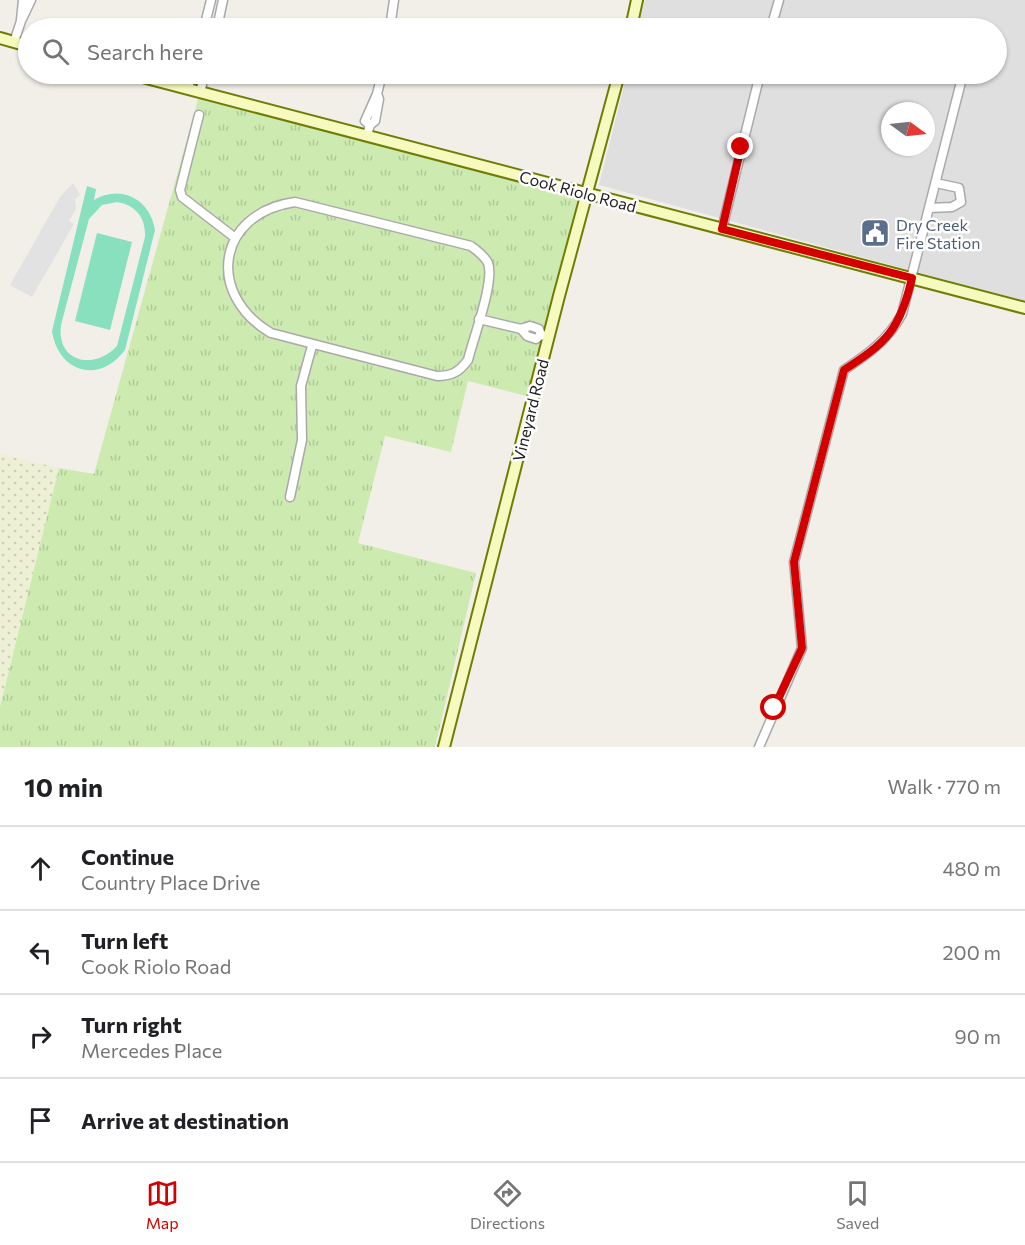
<!DOCTYPE html>
<html lang="en">
<head>
<meta charset="utf-8">
<style>
	:root { --surface:#fff; --page:#f2f2f2; --text:#202124; --muted:#757577; --line:#e0e0e0; --accent:#d40000 }
	body { margin:0; font-family:Commissioner,sans-serif; background:var(--page); color:var(--text) }
	.compass { position:absolute; left:881px; top:102px; width:54px; height:54px; border-radius:50%; background:var(--surface); box-shadow:0 2px 4px #0004; rotate:105deg }
	.stop { position:absolute; width:18px; height:18px; margin:-14px; border:4px solid #d40000; border-radius:50%; background:#fff }
	.stop.end { background:#d40000; border-color:#fff; box-shadow:0 2px 6px #0008 }
	.list { margin:0; padding:0; list-style:none }
	h2 { display:flex; justify-content:space-between; align-items:center; height:78px; margin:0; padding:0 24px; font-size:26px }
	h2 small { font-size:20px; font-weight:400; color:var(--muted) }
	.list li { display:grid; grid-template-columns:39px 1fr auto; gap:18px; align-items:center; box-sizing:border-box; height:84px; padding:0 24px; border-top:2px solid var(--line) }
	.list b { display:block; font-size:22px; white-space:nowrap }
	.list p { margin:0; font-size:20px; white-space:nowrap; color:var(--muted) }
	.list em { font-size:20px; font-style:normal; color:var(--muted) }
	.icon { flex:none; width:33px; height:33px; fill:none; stroke:currentColor; stroke-width:2; stroke-linecap:round; stroke-linejoin:round }
	.map { position:relative; flex:none; width:1025px; height:747px; overflow:hidden }
	.search { position:absolute; background:var(--surface); box-shadow:0 2px 4px #0004; left:18px; right:18px; top:18px; height:66px; display:flex; align-items:center; gap:15px; box-sizing:border-box; padding:0 21px; border-radius:33px; color:var(--muted); font-size:22px }
	.sheet { height:414px; background:var(--surface) }
	nav { display:flex; justify-content:space-around; align-items:center; box-sizing:border-box; height:84px; border-top:2px solid var(--line); background:var(--surface); font-size:16px; color:var(--muted) }
	nav a { display:grid; justify-items:center; gap:3px }
	nav .on { color:var(--accent) }
	.map>svg:first-child { display:block }
	.residential { fill:#e0dfdf; fill-rule:evenodd }
	.farmland { fill:url(#farmland-dots) }
	.grass { fill:url(#grass-tufts) }
	.pitch { fill:#88e0be; fill-rule:evenodd }
	.parking { fill:#e2e2e2 }
	.lines { fill:none; stroke-linecap:round; stroke-linejoin:round }
	.street-casing { stroke:#a9a9a9; stroke-width:11 }
	.secondary-casing { stroke:#707d05; stroke-width:14 }
	.street { stroke:#fff; stroke-width:8 }
	.secondary { stroke:#f7fabf; stroke-width:10 }
	.route { stroke:#d40000; stroke-width:8 }
	.labels { text-anchor:middle; dominant-baseline:central; stroke-width:5; stroke-linejoin:round; paint-order:stroke }
	.street-label { font-size:16px; fill:#222; stroke:#fff }
	.service-label { font-size:16px; fill:#4e5e75; stroke:#fff; text-anchor:start }
</style>
</head>
<body>
<div class="map">
<svg width="1025" height="747" viewBox="0 0 1025 747">
	<defs>
		<pattern id="farmland-dots" width="8" height="8" patternUnits="userSpaceOnUse" patternTransform="scale(1.5)"><rect width="8" height="8" fill="#eef0d5"/><path d="M2 2h.1M6 6h.1" fill="none" stroke="#ccceb7" stroke-width="1.8" stroke-linecap="round"/></pattern>
		<pattern id="grass-tufts" width="24" height="20" patternUnits="userSpaceOnUse" patternTransform="scale(1.5)"><rect width="24" height="20" fill="#cdebb0"/><path d="M3 7l-1-3M5 7V3M7 7l1-3M15 17l-1-3M17 17v-4M19 17l1-3" fill="none" stroke="#b0c997"/></pattern>
	</defs>
	<rect width="100%" height="100%" fill="#f2efe9"/>
	<!-- residential -->
	<path class="residential" d="M645,0H1025V302L599,185L627,74H996V28H638ZM890,111H926V147H890Z"/>
	<!-- farmland -->
	<path class="farmland" d="M0,454L59,468L0,707Z"/>
	<!-- grass -->
	<path class="grass" d="M200,92L581,192L527,396L468,381L451,452L385,436L358,543L476,573L435,747H0V707L59,468L94,474Z"/>
	<!-- pitch -->
	<path class="pitch" d="M87,186L96,189L94,200C121,184 150,199 155,230L125,350C99,385 58,372 52,331ZM117,202C136,205 146,218 145,237L117,346C94,371 56,362 61,325L89,219L102,205Z
		M97,233L132,242L110,330L75,321Z"/>
	<!-- parking -->
	<path class="parking" d="M73,183L80,195L75,199L76,209L69,221L74,224L32,297L10,285L60,197Z"/>
	<g class="lines">
		<!-- street casing -->
		<g class="street-casing">
			<path id="street" d="M21,20L23,0
				M204,28L211,0
				M217,28L223,0
				M390,28L394,0
				M771,28L779,0
				M14,42L21,21L31,0
				M188,88L192,74
				M200,92L205,74
				M377,94L382,74
				M199,115L180,190L182,197L234,237
				M367,135L370,125L375,121L379,99L377,94L365,121L370,125
				M295,202L471,246C477,251 484,255 488,263C495,281 473,339 468,360C459,372 452,376 437,376L271,333C205,294 217,213 295,202Z
				M929,208L952,207L961,202L959,188L936,183
				M722,229L760,74
				M479,319L521,329L530,326L539,329L541,335L548,336
				M521,329L527,336L536,339L541,335
				M290,497L302,440L301,386L312,346
				M759,747L802,648L794,562L844,370C868,354 888,340 902,314L963,74"/>
		</g>
		<!-- secondary casing -->
		<g class="secondary-casing">
			<path id="secondary" d="M631,28L637,0
				M0,38L28,46
				M131,74L1025,308
				M444,747L559,296L619,74"/>
		</g>
		<!-- street -->
		<use href="#street" class="street"/>
		<!-- secondary -->
		<use href="#secondary" class="secondary"/>
	</g>
	<g class="lines">
		<!-- route -->
		<path class="route" d="M741,147L722,229L912,278C900,330 887,342 844,370L794,562L802,648L774,708"/>
	</g>
	<!-- icons -->
	<defs>
		<g id="civic-square" transform="scale(1.5)"><rect x="-9" y="-9" width="18" height="18" rx="4" fill="#5c6f8a" stroke="#fff"/><path d="M-.6-6.5H3V-4.5H.6V-3L4-1V1h2V6H-6V1h2V-1L-.6-3ZM-1.2 2.5V6h2.4V2.5Z" fill="#fff"/></g>
	</defs>
	<g fill-rule="evenodd">
		<use href="#civic-square" x="875" y="233"/>
	</g>
	<g class="labels">
		<!-- street labels -->
		<g class="street-label">
			<text transform="translate(578 191) rotate(15)">Cook Riolo Road</text>
			<text transform="translate(530 410) rotate(-76)">Vineyard Road</text>
		</g>
		<!-- service labels -->
		<g class="service-label">
			<text x="896" y="224">Dry Creek<tspan x="896" dy="18">Fire Station</tspan></text>
		</g>
	</g>
</svg>
<svg class="compass" viewBox="-18 -18 36 36"><path d="M0-13l5 13h-10z" fill="#e53935"/><path d="M0 13l5-13h-10z" fill="#757577"/></svg>
<div class="stop" style="left:774px;top:708px"></div>
<div class="stop end" style="left:741px;top:147px"></div>
<div class="search"><svg class="icon" aria-label="search" viewBox="0 0 24 24"><circle cx="10" cy="10" r="6"/><path d="M15 15l6 6"/></svg>Search here</div>
</div>
<section class="sheet">
<h2>10 min<small>Walk · 770 m</small></h2>
<ul class="list">
<li><svg class="icon" aria-label="ahead" viewBox="0 0 24 24"><path d="M12 20V5M6 11l6-6 6 6"/></svg><div><b>Continue</b><p>Country Place Drive</p></div><em>480 m</em></li>
<li><svg class="icon" aria-label="left" viewBox="0 0 24 24"><path d="M17 20v-9H6M10 6l-5 5 5 5"/></svg><div><b>Turn left</b><p>Cook Riolo Road</p></div><em>200 m</em></li>
<li><svg class="icon" aria-label="right" viewBox="0 0 24 24"><path d="M7 20v-9h11M14 6l5 5-5 5"/></svg><div><b>Turn right</b><p>Mercedes Place</p></div><em>90 m</em></li>
<li><svg class="icon" aria-label="arrive" viewBox="0 0 24 24"><path d="M6 21V4h12l-3 4 3 4H6"/></svg><div><b>Arrive at destination</b></div></li>
</ul>
</section>
<nav>
<a class="on"><svg class="icon" aria-label="map" viewBox="0 0 24 24"><path d="M3 6l6-2 6 2 6-2v14l-6 2-6-2-6 2zM9 4v14M15 6v14"/></svg>Map</a>
<a><svg class="icon" aria-label="directions" viewBox="0 0 24 24"><path d="M12 3l9 9-9 9-9-9zM9 14v-3h6M13 9l2 2-2 2"/></svg>Directions</a>
<a><svg class="icon" aria-label="saved" viewBox="0 0 24 24"><path d="M7 4h10v16l-5-4-5 4z"/></svg>Saved</a>
</nav>
</body>
</html>
